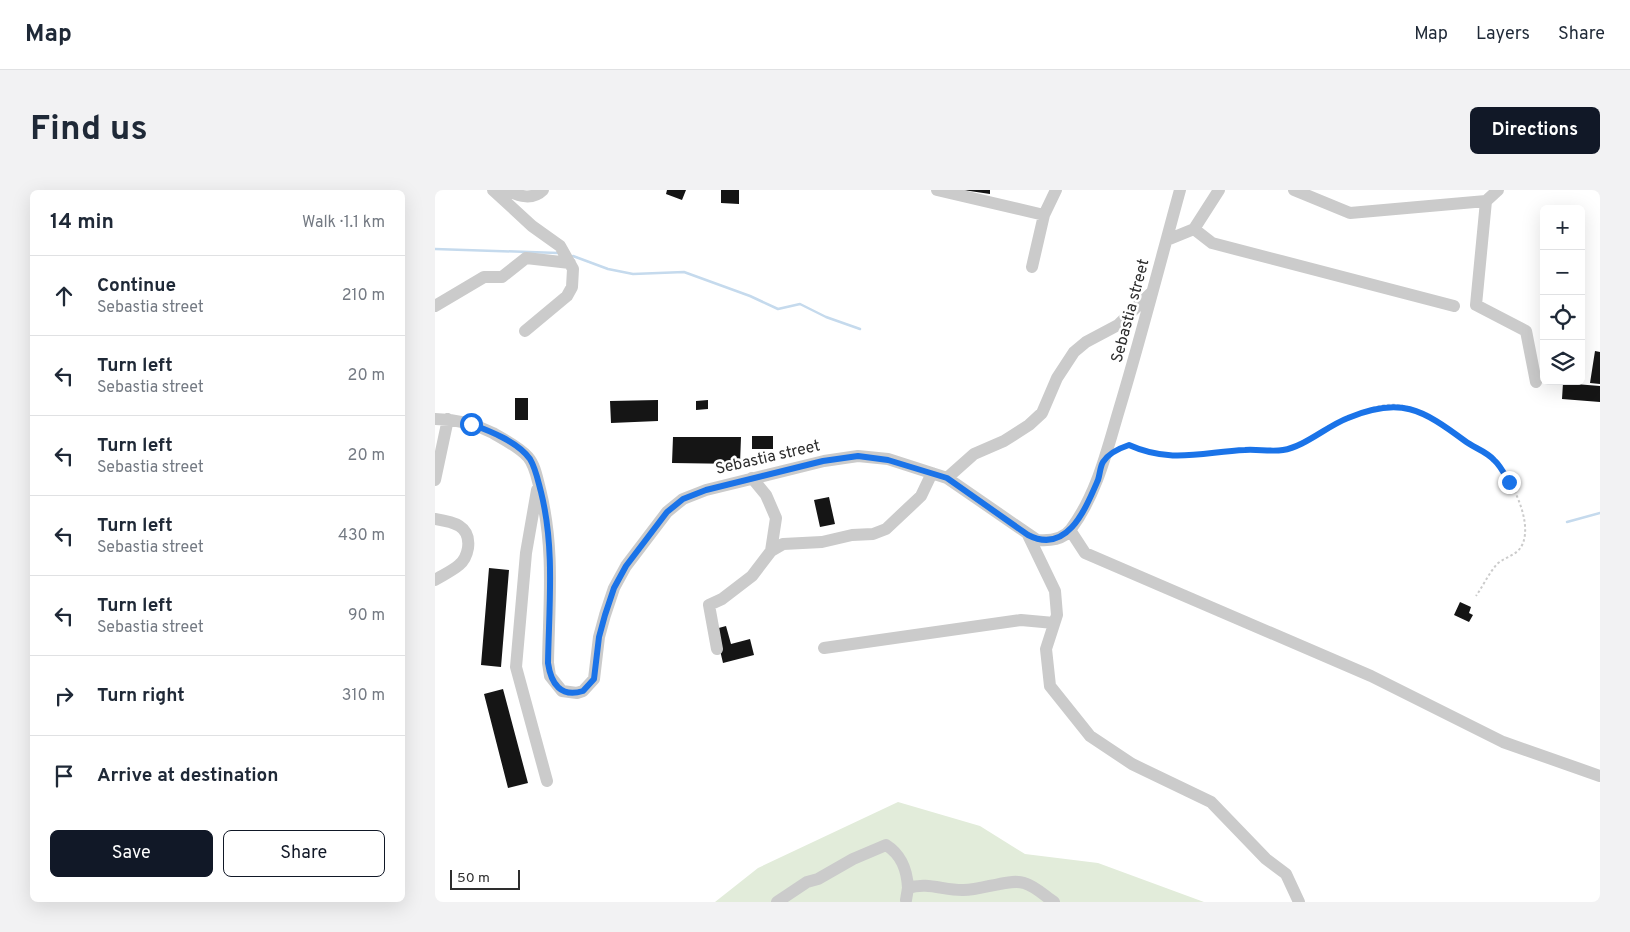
<!DOCTYPE html>
<html lang="en">
<head>
<meta charset="utf-8">
<style>
	:root { --surface:#fff; --page:#f2f2f3; --text:#1f2937; --muted:#747a83; --line:#e0e1e3; --accent:#111827 }
	body { margin:0; font-family:Overpass,sans-serif; background:var(--page); color:var(--text) }
	.controls { position:absolute; right:15px; top:15px; display:grid; overflow:hidden; border-radius:8px; box-shadow:0 5px 20px #0002 }
	.controls button { width:45px; height:45px; display:grid; place-items:center; padding:0; border:0; border-bottom:1px solid var(--line); background:var(--surface); color:var(--text); font:25px sans-serif }
	.scale { position:absolute; left:15px; bottom:12px; width:70px; box-sizing:border-box; padding-left:5px; border:2px solid #2e2e2e; border-top:0; font-size:14px; line-height:18px; white-space:nowrap; color:#2e2e2e; -webkit-text-stroke:4px #fff; paint-order:stroke }
	.stop { position:absolute; width:15px; height:15px; margin:-11px; border:4px solid #1a73e8; border-radius:50%; background:#fff }
	.stop.end { background:#1a73e8; border-color:#fff; box-shadow:0 1px 5px #0008 }
	.list { margin:0; padding:0; list-style:none }
	h2 { display:flex; justify-content:space-between; align-items:center; height:65px; margin:0; padding:0 20px; font-size:21px }
	h2 small { font-size:16px; font-weight:400; color:var(--muted) }
	.list li { display:grid; grid-template-columns:32px 1fr auto; gap:15px; align-items:center; box-sizing:border-box; height:80px; padding:0 20px; border-top:1px solid var(--line) }
	.list b { display:block; font-size:19px; white-space:nowrap }
	.list p { margin:0; font-size:16px; white-space:nowrap; color:var(--muted) }
	.list em { font-size:16px; font-style:normal; color:var(--muted) }
	.actions { display:flex; gap:10px; padding:15px 20px }
	.actions a { flex:1; padding:11px 0; border:1px solid var(--accent); border-radius:8px; text-align:center; font-size:18px; color:var(--accent) }
	.actions .main { background:var(--accent); color:#fff }
	.icon { flex:none; width:28px; height:28px; fill:none; stroke:currentColor; stroke-width:2; stroke-linecap:round; stroke-linejoin:round }
	.map { position:relative; flex:none; width:1165px; height:712px; overflow:hidden; border-radius:8px }
	header { display:flex; align-items:center; gap:30px; box-sizing:border-box; height:70px; padding:0 25px; background:var(--surface); border-bottom:1px solid var(--line) }
	header strong { font-size:24px }
	nav { display:flex; gap:28px; margin-inline-start:auto; font-size:18px }
	.intro { display:flex; align-items:center; justify-content:space-between; box-sizing:border-box; height:120px; padding:0 30px }
	h1 { margin:0; font-size:35px }
	.button { padding:12px 22px; border-radius:8px; background:var(--accent); color:#fff; font-size:18px; font-weight:700 }
	main { display:flex; gap:30px; padding:0 30px }
	aside { flex:1; background:var(--surface); border-radius:8px; box-shadow:0 5px 20px #0002 }
	.map>svg:first-child { display:block }
	.green { fill:#e2ecda }
	.lines { fill:none; stroke-linecap:round; stroke-linejoin:round }
	.stream { stroke:#c5daed; stroke-width:2.5 }
	.building { fill:#151515 }
	.path { stroke:#cbcbcb; stroke-width:2; stroke-dasharray:2.5 2.5; stroke-linecap:butt }
	.minor { stroke:#cbcbcb; stroke-width:12 }
	.route { stroke:#1a73e8; stroke-width:6 }
	.labels { text-anchor:middle; dominant-baseline:central; stroke-width:5; stroke-linejoin:round; paint-order:stroke }
	.street-label { font-size:16px; fill:#2e2e2e; stroke:#fff }
</style>
</head>
<body>
<header>
<strong>Map</strong>
<nav><a>Map</a><a>Layers</a><a>Share</a></nav>
</header>
<div class="intro"><h1>Find us</h1><a class="button">Directions</a></div>
<main>
<aside>
<h2>14 min<small>Walk · 1.1 km</small></h2>
<ul class="list">
<li><svg class="icon" aria-label="ahead" viewBox="0 0 24 24"><path d="M12 20V5M6 11l6-6 6 6"/></svg><div><b>Continue</b><p>Sebastia street</p></div><em>210 m</em></li>
<li><svg class="icon" aria-label="left" viewBox="0 0 24 24"><path d="M17 20v-9H6M10 6l-5 5 5 5"/></svg><div><b>Turn left</b><p>Sebastia street</p></div><em>20 m</em></li>
<li><svg class="icon" aria-label="left" viewBox="0 0 24 24"><path d="M17 20v-9H6M10 6l-5 5 5 5"/></svg><div><b>Turn left</b><p>Sebastia street</p></div><em>20 m</em></li>
<li><svg class="icon" aria-label="left" viewBox="0 0 24 24"><path d="M17 20v-9H6M10 6l-5 5 5 5"/></svg><div><b>Turn left</b><p>Sebastia street</p></div><em>430 m</em></li>
<li><svg class="icon" aria-label="left" viewBox="0 0 24 24"><path d="M17 20v-9H6M10 6l-5 5 5 5"/></svg><div><b>Turn left</b><p>Sebastia street</p></div><em>90 m</em></li>
<li><svg class="icon" aria-label="right" viewBox="0 0 24 24"><path d="M7 20v-9h11M14 6l5 5-5 5"/></svg><div><b>Turn right</b></div><em>310 m</em></li>
<li><svg class="icon" aria-label="arrive" viewBox="0 0 24 24"><path d="M6 21V4h12l-3 4 3 4H6"/></svg><div><b>Arrive at destination</b></div></li>
</ul>
<div class="actions"><a class="main">Save</a><a>Share</a></div>
</aside>
<div class="map">
<svg width="1165" height="712" viewBox="0 0 1165 712">
	<rect width="100%" height="100%" fill="#fff"/>
	<!-- green -->
	<path class="green" d="M463,612L545,636L590,664L663,673L769,712H280L323,678Z"/>
	<g class="lines">
		<!-- stream -->
		<path class="stream" d="M0,59L123,63
			M138,66L173,79L198,84L249,82L315,106L343,119L365,114L391,127L425,139
			M1132,332L1165,323"/>
	</g>
	<!-- building -->
	<path class="building" d="M232,0H251L247,10L231,4Z
		M286,0H304V14L286,13Z
		M528,0H555V4Z
		M1160,161L1165,162V194L1155,193Z
		M1128,193L1165,196V212L1127,209Z
		M80,208H93V230H80Z
		M223,210V231L176,233L175,211Z
		M273,210V219L261,220V211Z
		M317,246H338V259H317Z
		M238,247H306L305,274L237,273Z
		M394,307L400,334L385,337L379,310Z
		M54,378L74,380L66,477L46,475Z
		M1025,412L1036,417L1034,423L1038,425L1034,432L1019,425Z
		M291,436L296,454L315,449L319,465L288,473L280,439Z
		M68,499L93,593L73,598L49,504Z"/>
	<g class="lines">
		<!-- path -->
		<path class="path" d="M684,258L694,255C734,273 768,262 809,260C829,258 846,262 865,254C873,251 880,244 887,240C902,231 933,217 951,215C985,212 1008,238 1034,254C1043,259 1054,263 1060,270C1076,289 1097,329 1088,353C1083,366 1071,366 1062,374C1054,383 1048,396 1041,406"/>
		<!-- minor -->
		<path class="minor" d="M58,0L97,36L125,56L138,79L137,97L132,106L90,141
			M73,0C84,7 98,10 108,0
			M502,0L609,25
			M859,0L915,23L1051,11L1063,0
			M1051,11L1041,115L1091,141L1101,192
			M759,39L777,53L1019,116
			M732,50L759,39L784,0
			M597,77L609,25L621,0
			M0,116L49,87H67L91,68L135,73
			M0,229C21,229 40,234 58,243C70,250 84,257 93,267C100,275 102,288 105,299C120,359 114,412 113,473L115,486L127,501L142,503L148,501L159,489L164,447L170,425L179,398L191,376L232,322L248,309L271,300L389,271L423,266L453,269L512,288L602,350C615,351 628,350 636,339C662,304 672,260 684,220C706,147 725,73 745,0
			M512,288L539,264L569,251L594,235L607,223L622,188L639,162L651,152L683,135L717,102
			M0,290L13,229
			M102,300L91,363L81,477L112,591
			M0,329C18,332 36,335 33,358C32,364 29,371 24,375C17,381 8,385 0,390
			M635,340L650,363L936,486L1068,552L1165,586
			M593,345L620,401L622,425L611,459L615,496L655,546L697,574L776,612L831,669L851,684L864,712
			M336,361L348,354L387,352L417,345L438,344L451,339L486,306L497,283
			M389,458L586,430L619,433
			M282,459L274,415L287,409L317,386L336,361L341,328L331,305L317,288
			M471,710L473,698C492,692 508,700 527,700C545,701 574,688 589,693C600,696 610,706 619,712
			M342,712L372,692L383,689L418,669L451,655C467,665 472,680 473,698"/>
	</g>
	<g class="lines">
		<!-- route -->
		<path class="route" d="M36,234C55,241 83,252 95,269C101,279 103,291 106,302C120,358 114,415 113,473C116,494 126,508 148,501L159,489L164,447L170,425L179,398L191,376L232,322L248,309L271,300L388,271L423,266L453,270L512,288L593,345C632,365 650,320 663,290C665,284 665,277 668,272C673,264 685,258 694,255C736,274 768,262 810,260C822,259 836,262 848,260C869,257 892,236 913,228C965,206 987,219 1030,251C1039,258 1051,261 1059,270C1065,275 1070,285 1074,292"/>
	</g>
	<g class="labels">
		<!-- street labels -->
		<g class="street-label">
			<text transform="translate(696 121) rotate(-75)">Sebastia street</text>
			<text transform="translate(333 268) rotate(-13)">Sebastia street</text>
		</g>
	</g>
</svg>
<div class="controls">
<button>+</button>
<button>−</button>
<button><svg class="icon" aria-label="locate" viewBox="0 0 24 24"><circle cx="12" cy="12" r="6"/><path d="M12 2v4M12 18v4M2 12h4M18 12h4"/></svg></button>
<button><svg class="icon" aria-label="layers" viewBox="0 0 24 24"><path d="M12 4l9 5-9 5-9-5zM3 14l9 5 9-5"/></svg></button>
</div>
<div class="scale">50 m</div>
<div class="stop" style="left:36px;top:234px"></div>
<div class="stop end" style="left:1074px;top:292px"></div>
</div>
</main>
</body>
</html>
